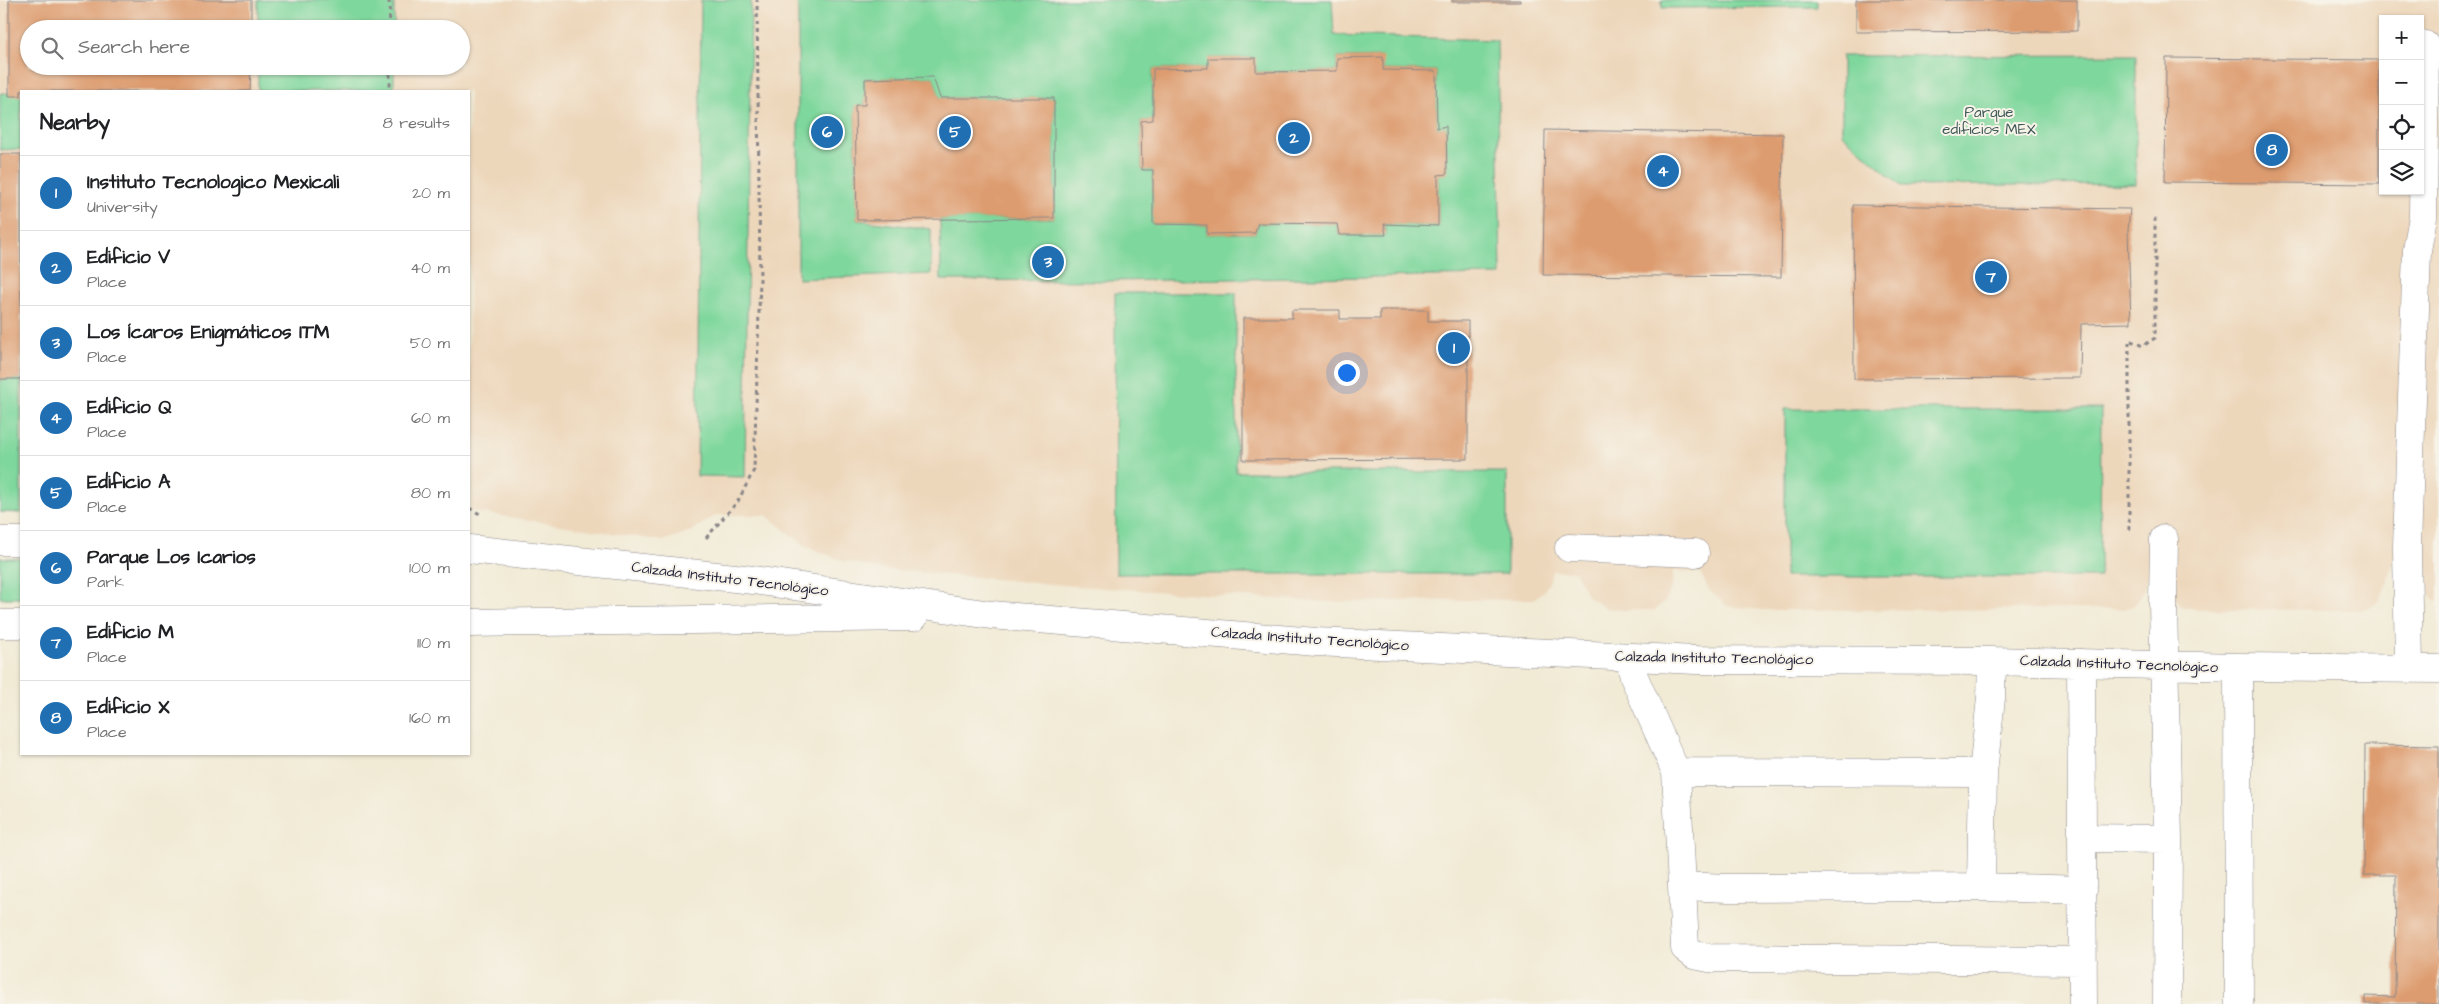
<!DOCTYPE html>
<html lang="en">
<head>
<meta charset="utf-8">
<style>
	:root { --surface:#fff; --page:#f6f6f6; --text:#202124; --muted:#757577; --line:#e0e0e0; --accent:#1f6fb2 }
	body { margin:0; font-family:"Architects Daughter",sans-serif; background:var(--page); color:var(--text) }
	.controls { position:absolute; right:15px; top:15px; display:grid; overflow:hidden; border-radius:0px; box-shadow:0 1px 4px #0004 }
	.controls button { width:45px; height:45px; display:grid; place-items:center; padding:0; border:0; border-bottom:1px solid var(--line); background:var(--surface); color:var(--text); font:25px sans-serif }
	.you { position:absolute; left:1346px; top:372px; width:18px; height:18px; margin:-12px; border:4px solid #fff; border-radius:50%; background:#1a73e8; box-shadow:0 0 0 8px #1a73e833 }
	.badge { display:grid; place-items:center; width:32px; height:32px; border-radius:50%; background:var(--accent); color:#fff; font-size:16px; font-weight:700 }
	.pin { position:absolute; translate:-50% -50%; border:2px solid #fff; box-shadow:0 1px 5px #0006 }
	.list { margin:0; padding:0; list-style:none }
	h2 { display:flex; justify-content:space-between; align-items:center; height:65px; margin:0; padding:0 20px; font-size:21px }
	h2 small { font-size:16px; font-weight:400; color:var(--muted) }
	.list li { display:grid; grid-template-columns:32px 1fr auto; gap:15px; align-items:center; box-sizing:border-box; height:75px; padding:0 20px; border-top:1px solid var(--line) }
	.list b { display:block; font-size:19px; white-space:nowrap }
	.list p { margin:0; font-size:16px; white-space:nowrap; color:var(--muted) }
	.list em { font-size:16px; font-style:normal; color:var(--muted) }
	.icon { flex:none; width:28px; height:28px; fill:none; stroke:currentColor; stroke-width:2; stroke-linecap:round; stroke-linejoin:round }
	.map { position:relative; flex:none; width:2439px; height:1004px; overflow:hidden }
	.search { position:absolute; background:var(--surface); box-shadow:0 1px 4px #0004; left:20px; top:20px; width:450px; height:55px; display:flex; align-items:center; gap:12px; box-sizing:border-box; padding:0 18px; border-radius:28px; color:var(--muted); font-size:19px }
	.panel { position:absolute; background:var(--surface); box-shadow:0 1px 4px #0004; left:20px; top:90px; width:450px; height:665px; border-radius:0px }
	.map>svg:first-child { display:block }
	.built { fill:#edd7bb; fill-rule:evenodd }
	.green { fill:#7ed79c; stroke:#507c6c; fill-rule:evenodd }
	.building { fill:#dd9c70 }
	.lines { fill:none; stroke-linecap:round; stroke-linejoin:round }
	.minor-casing { stroke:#8a8688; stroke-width:29 }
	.path { stroke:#8a8688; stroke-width:3; stroke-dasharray:4 4; stroke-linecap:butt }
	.minor { stroke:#fff; stroke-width:28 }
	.labels { text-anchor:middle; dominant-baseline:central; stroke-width:4; stroke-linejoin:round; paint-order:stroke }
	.park-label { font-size:15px; fill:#3e5858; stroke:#f7f3e8 }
	.street-label { font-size:15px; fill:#22223b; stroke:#f7f3e8 }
</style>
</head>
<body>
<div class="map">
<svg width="2439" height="1004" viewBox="0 0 2439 1004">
	<rect width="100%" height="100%" fill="#f7f3e8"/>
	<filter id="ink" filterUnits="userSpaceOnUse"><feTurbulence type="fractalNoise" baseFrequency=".02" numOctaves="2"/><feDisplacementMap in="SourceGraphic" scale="10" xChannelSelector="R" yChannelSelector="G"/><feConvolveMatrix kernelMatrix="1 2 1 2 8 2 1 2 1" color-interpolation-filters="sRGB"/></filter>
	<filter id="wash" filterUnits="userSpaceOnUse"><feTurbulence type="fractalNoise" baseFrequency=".0096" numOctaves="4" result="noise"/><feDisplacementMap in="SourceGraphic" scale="20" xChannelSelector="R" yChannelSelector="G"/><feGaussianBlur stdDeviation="1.12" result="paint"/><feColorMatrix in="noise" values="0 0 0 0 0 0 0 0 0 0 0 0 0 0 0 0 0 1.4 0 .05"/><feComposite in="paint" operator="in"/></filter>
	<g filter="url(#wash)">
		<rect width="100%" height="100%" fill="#f1ead5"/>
		<!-- built -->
		<path class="built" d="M0,0H2439V602L2434,599L2426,589L2418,563H2393L2386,588L2379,601L2366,610L2195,609L2181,606L2153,564L2144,590L2134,606L2123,609L1763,610L1727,606L1709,590L1700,572L1673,571L1672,586L1666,600L1655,610H1622L1605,608L1588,597L1575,571H1552L1549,583L1543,592L1534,599L1327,602L1075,586L880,569L841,560L805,546L766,515H717L691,531L663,541L470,511L469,91H21V505H0ZM2383,19H2420V191H2383ZM29,29H461V66H29Z"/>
		<!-- green -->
		<path class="green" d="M258,0H394V29H258Z
			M701,0H751L745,477L697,476Z
			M798,0H1332L1334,35L1497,40L1501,275L1109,281L941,280L940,219L1054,218V98H940L933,77L865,79V105L855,106L857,220L931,229V274L798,279ZM1382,57L1383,70L1436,71L1437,128L1446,127L1447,173L1438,175V226L1384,224L1386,235H1339L1337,224L1258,223L1255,233L1207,234V225L1153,224V170H1142L1141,121L1153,120V69L1208,68L1209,58H1255L1256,72L1337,71V58Z
			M1662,0H1817V7L1662,8Z
			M2136,55V184L1901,186L1842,134V56Z
			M258,66H394V91H258Z
			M0,93L21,94V149L0,150Z
			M1115,293H1236V472H1507V574H1116Z
			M0,379H21V513L0,512Z
			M1785,409H2101L2100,577H1785Z
			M0,558H21V598H0Z"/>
		<g id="blocks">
			<!-- building -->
			<path class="building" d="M9,0H251V29H29V66H251L250,91H21V96H9Z
				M1452,0H1520V2H1452Z
				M1856,0H2077V31L1856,32Z
				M1383,57V70L1436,71L1437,128L1446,126L1447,174L1438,175V226L1384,224L1386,235H1339L1337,224L1258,223L1255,233L1207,234V225L1153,224V170H1142L1141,121L1153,120V69L1208,68V58H1256V72L1337,71V58Z
				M2166,58L2379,60V184L2165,182Z
				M933,77L940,98H1054V218L857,220L855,105H865V79Z
				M1545,130L1783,134L1781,277L1543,275Z
				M0,154H21V379H0Z
				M1853,205L2130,209L2128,230L2131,323L2081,324L2080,378L1854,379Z
				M1292,310H1340V319H1380V310H1428V321H1468V459L1243,460V318H1292Z
				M2365,745L2439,746V1004H2365V996L2395,997L2396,875H2364Z"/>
		</g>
	</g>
	<g filter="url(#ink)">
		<use href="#blocks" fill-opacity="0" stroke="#8a8688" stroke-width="1"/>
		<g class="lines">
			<!-- minor casing -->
			<g class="minor-casing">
				<path id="minor" d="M2164,539L2163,602L2168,839L2167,1004
					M0,541H21
					M1569,548L1695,553
					M469,549L753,580L991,615L1316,642L1696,660L1992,661L2238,667L2439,669
					M469,623L914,617
					M0,624H21
					M1629,657L1634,677L1676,772L1682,886L1728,888L1981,887L1983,773
					M2081,663L2083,1004
					M2238,667L2239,1004
					M2409,668L2407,547L2417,250L2423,217L2425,45
					M1676,772L1983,773L1991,698L1992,661
					M2083,838L2168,839
					M1682,886L1685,948L1694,955L1709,958L2083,961
					M1981,887L2083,890"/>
			</g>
			<!-- path -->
			<path class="path" d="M389,0L390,29
				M390,66V91
				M469,508L480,514
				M2129,530V340L2143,346L2155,338V214
				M706,538L738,501L754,470L760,279L757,0"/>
			<!-- minor -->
			<use href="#minor" class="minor"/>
		</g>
	</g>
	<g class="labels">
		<!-- park labels -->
		<g class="park-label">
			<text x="1989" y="112">Parque<tspan x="1989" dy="17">edificios MEX</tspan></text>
		</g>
		<!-- street labels -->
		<g class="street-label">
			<text transform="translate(730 579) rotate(7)">Calzada Instituto Tecnológico</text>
			<text transform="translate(1310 639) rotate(4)">Calzada Instituto Tecnológico</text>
			<text transform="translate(1714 658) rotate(1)">Calzada Instituto Tecnológico</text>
			<text transform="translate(2119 664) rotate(2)">Calzada Instituto Tecnológico</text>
		</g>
	</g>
</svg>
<div class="controls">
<button>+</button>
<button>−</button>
<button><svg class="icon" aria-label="locate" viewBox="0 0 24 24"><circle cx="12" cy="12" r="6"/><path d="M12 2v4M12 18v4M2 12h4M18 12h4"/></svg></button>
<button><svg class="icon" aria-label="layers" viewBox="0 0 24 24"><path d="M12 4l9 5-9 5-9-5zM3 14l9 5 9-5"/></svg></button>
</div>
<div class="you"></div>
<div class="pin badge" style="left:1454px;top:348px">1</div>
<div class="pin badge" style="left:1294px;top:138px">2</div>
<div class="pin badge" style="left:1048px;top:262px">3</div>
<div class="pin badge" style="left:1663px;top:171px">4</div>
<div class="pin badge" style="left:955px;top:132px">5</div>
<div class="pin badge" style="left:827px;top:132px">6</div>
<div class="pin badge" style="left:1991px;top:277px">7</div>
<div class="pin badge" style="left:2272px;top:150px">8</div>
<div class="search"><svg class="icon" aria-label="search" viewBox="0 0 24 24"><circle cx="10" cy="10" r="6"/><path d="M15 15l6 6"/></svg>Search here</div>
<section class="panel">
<h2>Nearby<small>8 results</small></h2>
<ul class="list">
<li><span class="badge">1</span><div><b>Instituto Tecnologico Mexicali</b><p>University</p></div><em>20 m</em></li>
<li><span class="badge">2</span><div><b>Edificio V</b><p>Place</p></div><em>40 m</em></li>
<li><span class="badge">3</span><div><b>Los Ícaros Enigmáticos ITM</b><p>Place</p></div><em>50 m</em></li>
<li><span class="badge">4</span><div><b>Edificio Q</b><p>Place</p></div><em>60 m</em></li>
<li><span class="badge">5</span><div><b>Edificio A</b><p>Place</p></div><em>80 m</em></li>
<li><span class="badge">6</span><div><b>Parque Los Icarios</b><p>Park</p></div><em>100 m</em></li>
<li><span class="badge">7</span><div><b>Edificio M</b><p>Place</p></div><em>110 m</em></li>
<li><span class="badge">8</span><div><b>Edificio X</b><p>Place</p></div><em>160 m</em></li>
</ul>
</section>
</div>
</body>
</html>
